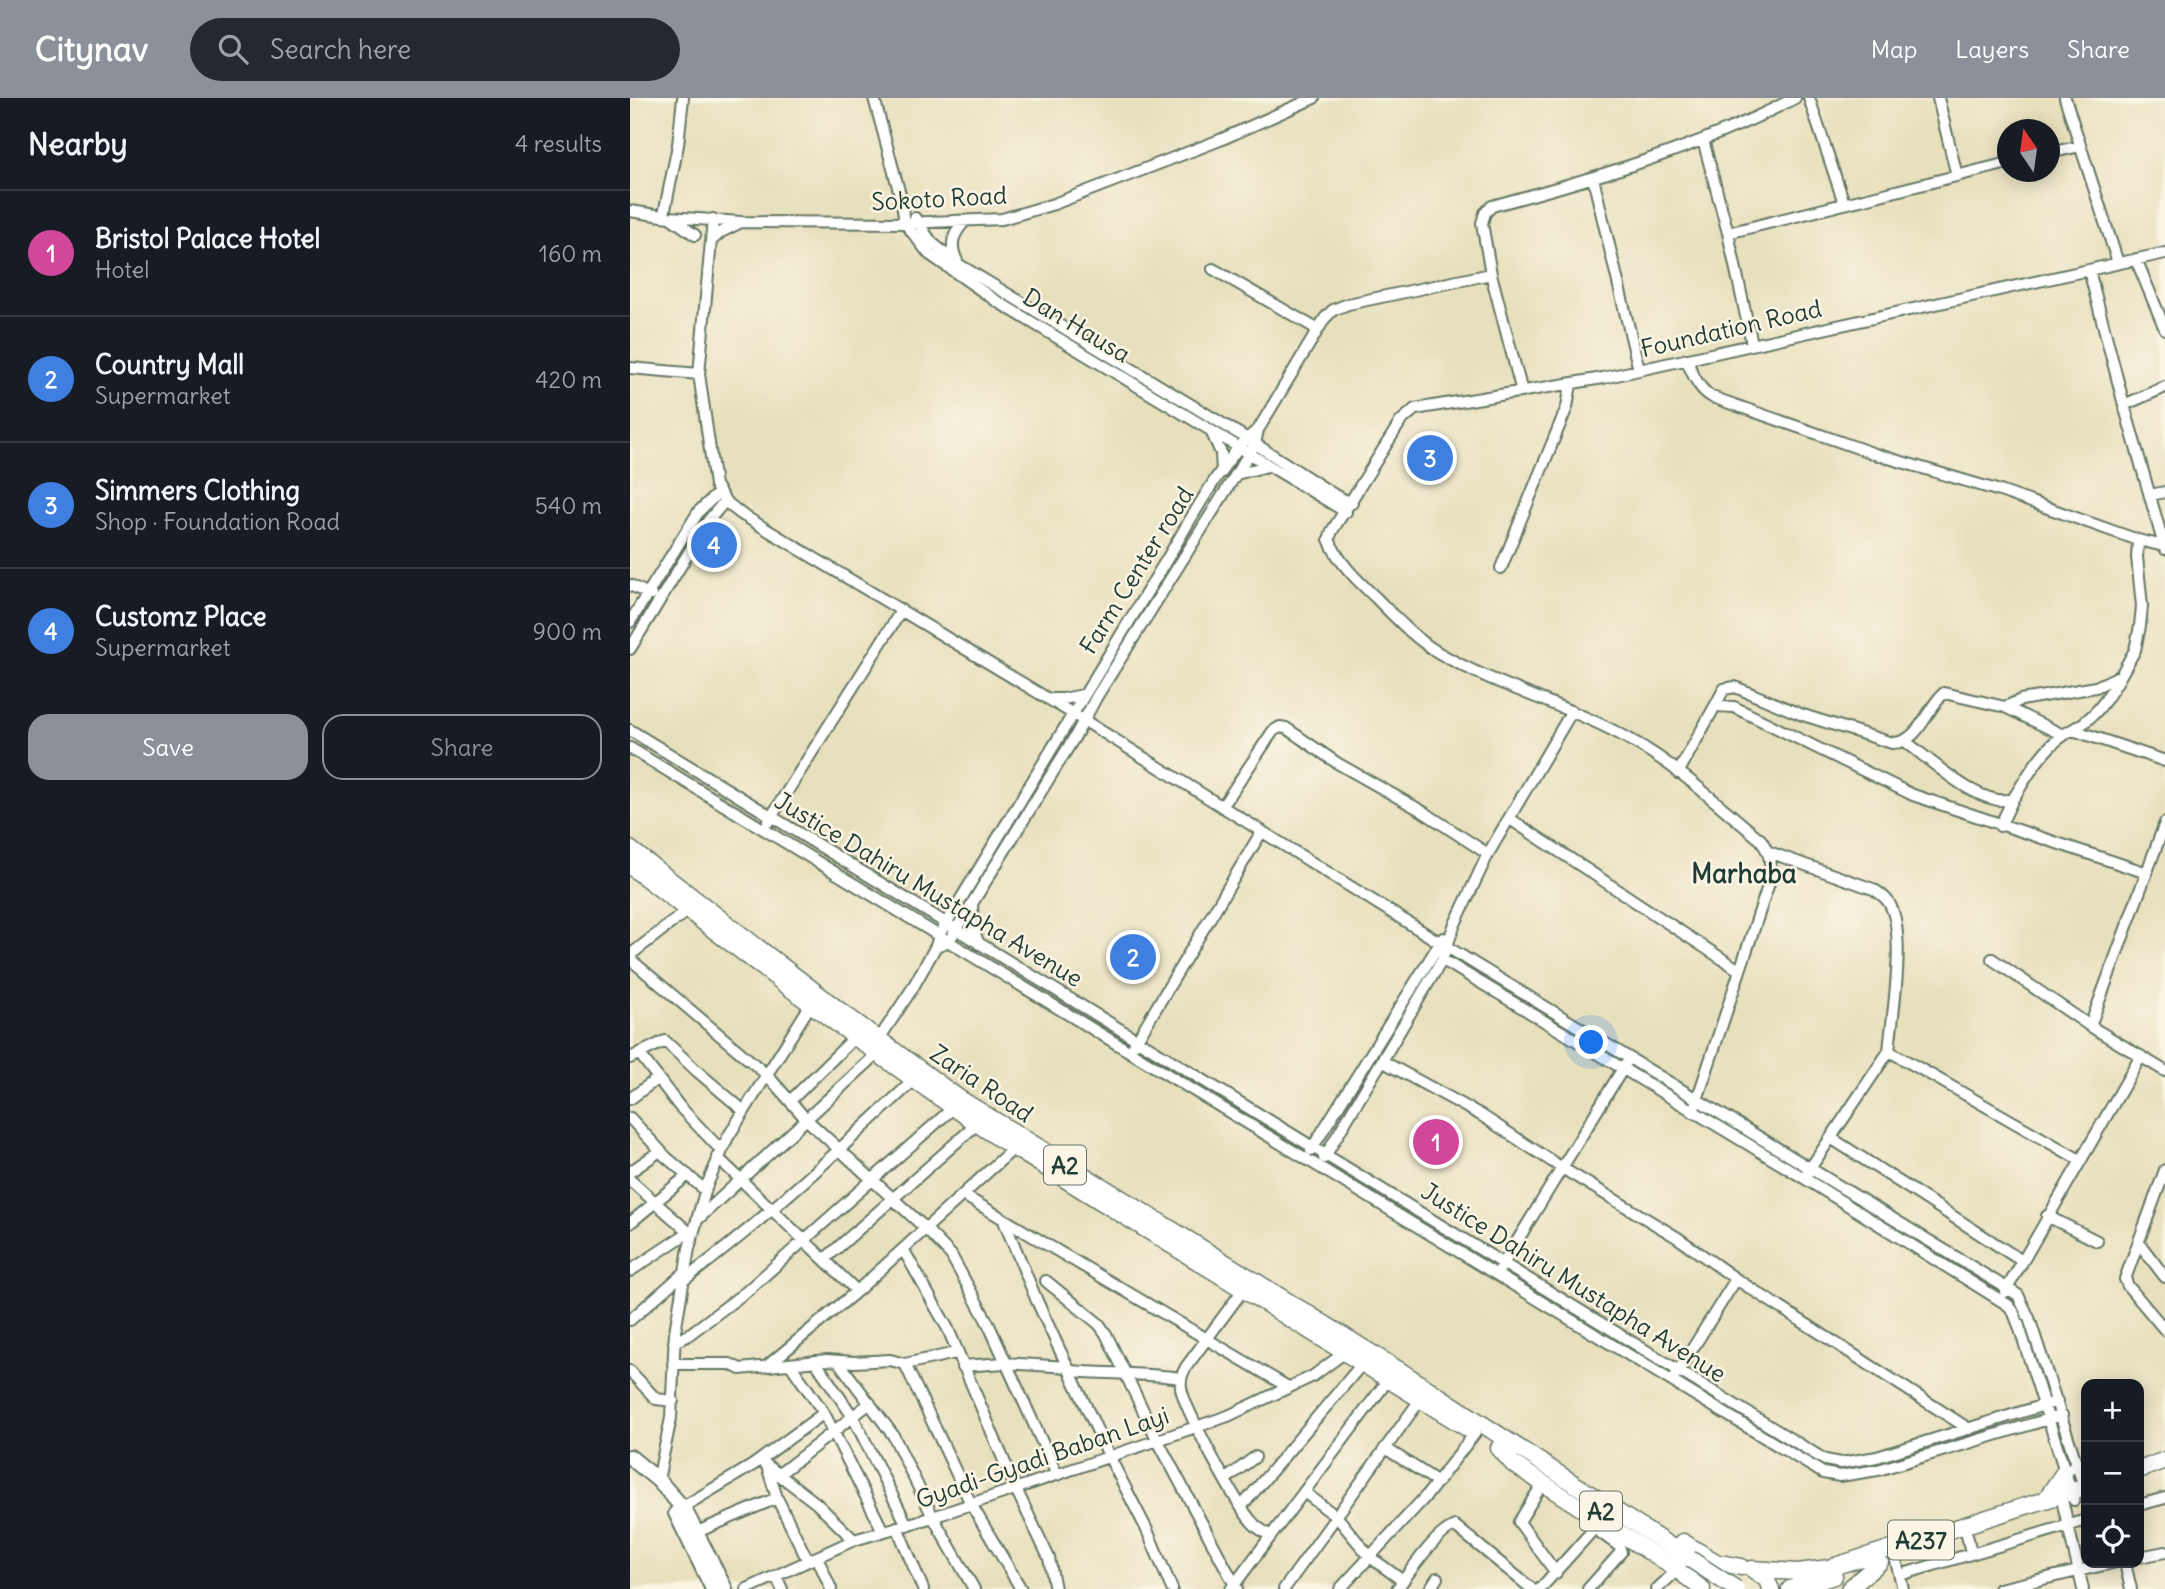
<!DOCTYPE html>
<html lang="en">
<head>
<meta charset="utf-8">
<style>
	:root { --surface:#171b24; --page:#242831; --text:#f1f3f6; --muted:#9ea1a6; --line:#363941; --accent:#8c9099 }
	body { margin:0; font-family:Delius,sans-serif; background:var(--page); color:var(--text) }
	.controls { position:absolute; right:21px; bottom:21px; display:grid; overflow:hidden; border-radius:14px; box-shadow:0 4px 18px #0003 }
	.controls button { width:63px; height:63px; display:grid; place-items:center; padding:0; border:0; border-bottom:2px solid var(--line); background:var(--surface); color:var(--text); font:35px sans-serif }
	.compass { position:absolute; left:1367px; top:21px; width:63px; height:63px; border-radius:50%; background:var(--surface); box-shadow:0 4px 18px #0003; rotate:347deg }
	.you { position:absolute; left:962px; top:945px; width:24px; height:24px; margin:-18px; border:5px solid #fff; border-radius:50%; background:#1a73e8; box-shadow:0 0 0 10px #1a73e833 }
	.badge { display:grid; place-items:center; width:46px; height:46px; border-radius:50%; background:var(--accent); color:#fff; font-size:23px; font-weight:700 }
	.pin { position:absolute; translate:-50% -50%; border:4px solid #fff; box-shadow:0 2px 7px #0006 }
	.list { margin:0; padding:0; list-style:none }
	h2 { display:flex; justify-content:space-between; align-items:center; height:91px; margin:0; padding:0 28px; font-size:30px }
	h2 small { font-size:23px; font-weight:400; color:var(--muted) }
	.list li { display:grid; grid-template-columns:46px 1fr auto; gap:21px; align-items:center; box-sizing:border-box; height:126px; padding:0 28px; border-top:2px solid var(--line) }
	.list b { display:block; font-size:26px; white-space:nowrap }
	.list p { margin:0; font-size:23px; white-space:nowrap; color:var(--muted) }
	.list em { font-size:23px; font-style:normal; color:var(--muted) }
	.actions { display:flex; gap:14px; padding:21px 28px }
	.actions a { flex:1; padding:16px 0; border:2px solid var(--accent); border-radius:21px; text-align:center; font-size:24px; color:var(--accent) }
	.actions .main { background:var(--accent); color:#fff }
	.icon { flex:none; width:38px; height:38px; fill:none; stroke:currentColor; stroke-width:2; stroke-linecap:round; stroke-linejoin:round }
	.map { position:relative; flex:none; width:1535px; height:1491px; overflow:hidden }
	header { display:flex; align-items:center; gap:42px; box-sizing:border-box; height:98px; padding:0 35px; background:var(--accent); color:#fff }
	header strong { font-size:33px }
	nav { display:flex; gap:38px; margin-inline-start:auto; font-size:24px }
	.search { width:490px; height:63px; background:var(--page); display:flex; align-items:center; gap:18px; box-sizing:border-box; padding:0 24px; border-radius:38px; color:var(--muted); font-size:26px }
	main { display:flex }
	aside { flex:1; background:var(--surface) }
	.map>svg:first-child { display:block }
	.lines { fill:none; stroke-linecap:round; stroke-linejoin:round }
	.minor-casing { stroke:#657664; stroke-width:14 }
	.major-casing { stroke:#657664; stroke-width:18 }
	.highway-casing { stroke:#657664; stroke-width:19 }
	.minor { stroke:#fff; stroke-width:10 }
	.major { stroke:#fff; stroke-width:14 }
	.highway { stroke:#fff; stroke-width:16 }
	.highway-bridge-casing { stroke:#657664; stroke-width:19; stroke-linecap:butt }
	.highway-bridge { stroke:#fff; stroke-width:16 }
	.labels { text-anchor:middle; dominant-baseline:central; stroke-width:5; stroke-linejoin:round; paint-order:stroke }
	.shield { fill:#fcf5e5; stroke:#617469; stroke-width:2 }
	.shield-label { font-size:23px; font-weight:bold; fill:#1f3d34 }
	.street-label { font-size:24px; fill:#1f3d34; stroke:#fcf5e5 }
	.neighbourhood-label { font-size:26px; font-weight:bold; fill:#1f3d34; stroke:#fcf5e5 }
</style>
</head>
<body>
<header>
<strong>Citynav</strong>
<div class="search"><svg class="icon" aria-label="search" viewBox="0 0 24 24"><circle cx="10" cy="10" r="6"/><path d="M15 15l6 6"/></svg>Search here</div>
<nav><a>Map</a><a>Layers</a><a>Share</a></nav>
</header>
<main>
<aside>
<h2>Nearby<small>4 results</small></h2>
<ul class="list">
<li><span class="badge" style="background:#d1479c">1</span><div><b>Bristol Palace Hotel</b><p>Hotel</p></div><em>160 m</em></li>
<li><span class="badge" style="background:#3f7fe0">2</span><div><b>Country Mall</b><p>Supermarket</p></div><em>420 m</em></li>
<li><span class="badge" style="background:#3f7fe0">3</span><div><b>Simmers Clothing</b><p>Shop · Foundation Road</p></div><em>540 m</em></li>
<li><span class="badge" style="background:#3f7fe0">4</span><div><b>Customz Place</b><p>Supermarket</p></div><em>900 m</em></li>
</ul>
<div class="actions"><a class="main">Save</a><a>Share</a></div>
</aside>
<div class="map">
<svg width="1535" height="1491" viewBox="0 0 1535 1491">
	<rect width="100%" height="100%" fill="#fcf5e5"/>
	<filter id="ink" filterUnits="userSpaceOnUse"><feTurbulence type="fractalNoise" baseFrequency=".0143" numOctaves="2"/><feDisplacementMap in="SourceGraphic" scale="14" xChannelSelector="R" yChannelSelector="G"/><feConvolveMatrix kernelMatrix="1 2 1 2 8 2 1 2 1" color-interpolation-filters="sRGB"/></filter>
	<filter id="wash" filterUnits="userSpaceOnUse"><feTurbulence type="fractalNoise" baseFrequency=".00686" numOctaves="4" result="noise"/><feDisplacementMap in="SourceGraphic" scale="28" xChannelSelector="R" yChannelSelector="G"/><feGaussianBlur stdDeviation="1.57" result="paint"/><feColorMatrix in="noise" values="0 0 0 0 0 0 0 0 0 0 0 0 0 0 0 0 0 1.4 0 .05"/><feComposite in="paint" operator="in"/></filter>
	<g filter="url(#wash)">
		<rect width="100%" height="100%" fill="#e7e0bd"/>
	</g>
	<g filter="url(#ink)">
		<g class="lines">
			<!-- minor casing -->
			<g class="minor-casing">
				<path id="minor" d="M244,0L272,104L275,125L299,156L365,202L716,414
					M1179,0L1214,105
					M1308,0L1327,78
					M1435,0L1488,165
					M1073,42L1098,135L1122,246
					M1420,55L1450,48
					M963,80L1009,272
					M0,113L39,119L111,124L275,125L372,121L424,106L590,42L684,0
					M34,116L48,47L53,0
					M41,120L65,137
					M285,120L302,145L328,166L616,340L706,398L722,405
					M83,121L69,276L85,387L95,403L111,416L455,623L809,844L1388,1197L1399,1220L1456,1395
					M1098,135L1378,65
					M81,143L91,134L111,124
					M1506,161L1535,231
					M327,163C319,146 323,136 335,123
					M583,171L687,231
					M1459,172L1494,307L1535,451
					M1056,261C1063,276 1068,291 1082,299L1245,356L1370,393L1508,442L1534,448
					M0,270L69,276
					M892,294L861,176L852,125L855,115L862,108C965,80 1070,50 1165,0
					M1494,307L1535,289
					M628,332C597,352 558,427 537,461C460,586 386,712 309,837L306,848L319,843L447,635L467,598L625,346L628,332L695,220L703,212L718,206L861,176
					M581,333L591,355L592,374
					M606,376L638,368
					M1520,397L1535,394
					M871,470L937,309L941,286
					M0,487L21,497
					M0,524L69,413L89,394
					M0,551L78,423L95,403
					M418,601H433L453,597
					M1085,608L1094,591L1105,589L1170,616L1262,645C1289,646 1297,609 1314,595L1375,609L1391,602L1466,589L1491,577L1505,552L1510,528L1512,508L1507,459L1508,442
					M1375,609L1433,637
					M0,632L1195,1362L1211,1365L1247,1359L1427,1303
					M1443,632L1535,663
					M1276,644C1301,662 1351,711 1383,701C1397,679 1412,651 1434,637C1441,631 1450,629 1457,622C1471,611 1481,594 1490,579
					M0,650L1193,1375L1210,1378L1248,1372L1432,1317
					M1048,675L1085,608L1104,609L1283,697L1517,775
					M592,709L643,633L650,629L656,630L707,665L792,713L858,756
					M880,721L1109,872
					M138,724L271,513
					M1370,728L1383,701
					M1139,754L1243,791C1249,795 1255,798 1259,805C1277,833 1262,919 1259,953
					M342,805L343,831L349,846
					M0,857L58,812
					M0,861L137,977L176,1021L295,1130L321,1157L358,1225L427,1377
					M1362,861L1460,928L1535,973
					M818,865L1174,1080L1378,1207L1383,1213L1389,1228L1444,1402
					M1460,928L1535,725
					M249,941L282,891L306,848
					M504,947L632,733
					M9,955L49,1008L91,1052
					M0,960L35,943L68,974L114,1013
					M752,963L851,1017L932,1070L1048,1140L1106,1181
					M0,1001L28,980
					M160,1003L225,939
					M1063,1014L1140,782C1142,765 1140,756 1131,742C1089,708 1047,667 999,641C938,607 870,590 809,555C784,540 765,519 745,499C728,483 707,463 699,441L702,433L771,323L785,311L973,280L1535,155
					M0,1020L36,1059L75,1092
					M1201,1040L1392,1163
					M681,1052L813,840
					M87,1059L227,1193
					M694,1060L812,862L824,828L858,756L942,613
					M1535,1072L1495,1181L1498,1188L1535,1232
					M0,1074L30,1053
					M1177,1075L1259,953L1450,1062
					M0,1082L62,1137
					M333,1097L658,1289
					M1417,1118L1467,1143
					M68,1121L247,956
					M374,1123L407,1203L480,1360L517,1432L542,1491
					M0,1125L58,1077
					M1509,1145L1535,1179
					M273,1151L318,1231L386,1391L419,1460L425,1491
					M195,1161L347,1026
					M870,1171L995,967
					M0,1173L59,1134
					M54,1182C135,1122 209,1052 283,983
					M416,1183L469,1226L476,1236L528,1343L607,1491
					M613,1192L556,1269C552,1276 550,1281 551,1290C555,1312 607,1408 623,1425C628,1431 635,1434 641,1438
					M1375,1194L1511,958
					M0,1222L55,1174
					M44,1244L57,1238L117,1193L323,1010
					M185,1263L223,1319L277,1427
					M208,1263L263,1337L303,1419L344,1491
					M43,1266H100L110,1271L197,1262L224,1264L260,1262L275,1266L326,1255
					M160,1266L194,1315L253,1433
					M275,1266L341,1406L391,1491
					M137,1268L227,1193L384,1050
					M332,1268L375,1265L438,1269
					M0,1273L26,1301L43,1303
					M440,1273C477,1276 514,1275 551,1280
					M1046,1277L1106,1181L1339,1331
					M755,1350L808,1384
					M130,1362L186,1405L224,1442
					M137,1368L147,1400L178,1463
					M148,1377L240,1305
					M596,1381L625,1359
					M28,1382L41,1320L45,1234L59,1150L77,1087L98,1039L181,906
					M913,1385L889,1424L926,1475
					M674,1394L707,1419L740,1459L773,1483
					M1433,1406L1453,1491
					M1509,1407L1535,1400
					M612,1408L732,1266
					M53,1409L123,1367L194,1315
					M267,1429L293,1491
					M67,1434L147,1400
					M1337,1437L1341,1455
					M187,1459L201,1491
					M1265,1459L1273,1491
					M1509,1459L1535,1454
					M1495,1465L1501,1491
					M1270,1477L1456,1422
					M146,1478L152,1491
					M117,1491L224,1442L303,1419L598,1318L683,1278L714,1255
					M601,1491L758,1282
					M654,1491L790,1302
					M710,1491L797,1397L845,1335
					M767,1491C780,1474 805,1435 825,1428L902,1491
					M800,1491L807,1480
					M910,1491L971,1423
					M958,1491L991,1454L989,1448L964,1430
					M1027,1491L1047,1472
					M1369,1491L1483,1465"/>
			</g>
			<!-- major casing -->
			<g class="major-casing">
				<path id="major" d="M0,1359L28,1382L54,1411L95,1491
					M46,1415L83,1491"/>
			</g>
			<!-- highway casing -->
			<g class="highway-casing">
				<path id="highway" d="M0,751L209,912L327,999L769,1272L1060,1461
					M0,768C122,861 242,956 370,1041L840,1332
					M869,1350L883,1366L1049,1473L1072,1491
					M1447,1367L1456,1372
					M1509,1372L1535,1362
					M1416,1401L1435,1373
					M1053,1444L1086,1464L1111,1469
					M1122,1471L1168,1474L1199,1470L1456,1389
					M1122,1471L1136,1481L1141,1491
					M1160,1491L1204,1478
					M1219,1491L1250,1464"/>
			</g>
			<!-- minor -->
			<use href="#minor" class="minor"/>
			<!-- major -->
			<use href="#major" class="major"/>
			<!-- highway -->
			<use href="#highway" class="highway"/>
			<!-- highway-bridge casing -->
			<g class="highway-bridge-casing">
				<path id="highway-bridge" d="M1060,1461L1106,1491"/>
			</g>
			<!-- highway-bridge -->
			<use href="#highway-bridge" class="highway-bridge"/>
		</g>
	</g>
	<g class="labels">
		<!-- shield labels -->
		<g class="shield">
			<rect x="414" y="1047.5" width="42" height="39" rx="5"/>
			<rect x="950" y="1393.5" width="42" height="39" rx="5"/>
			<rect x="1258" y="1422.5" width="66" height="39" rx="5"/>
		</g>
		<g class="shield-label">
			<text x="435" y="1067">A2</text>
			<text x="971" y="1413">A2</text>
			<text x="1291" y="1442">A237</text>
		</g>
		<!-- street labels -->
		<g class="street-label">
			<text transform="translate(309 100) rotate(-3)">Sokoto Road</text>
			<text transform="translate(447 227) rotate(31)">Dan Hausa</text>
			<text transform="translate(1101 230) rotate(-13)">Foundation Road</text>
			<text transform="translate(506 472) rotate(-58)">Farm Center road</text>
			<text transform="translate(299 791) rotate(31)">Justice Dahiru Mustapha Avenue</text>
			<text transform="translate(352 985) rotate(34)">Zaria Road</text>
			<text transform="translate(944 1184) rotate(32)">Justice Dahiru Mustapha Avenue</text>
			<text transform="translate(412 1359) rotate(-19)">Gyadi-Gyadi Baban Layi</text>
		</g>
		<!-- neighbourhood labels -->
		<g class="neighbourhood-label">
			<text x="1114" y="775">Marhaba</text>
		</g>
	</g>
</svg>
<div class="controls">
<button>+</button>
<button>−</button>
<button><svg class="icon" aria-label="locate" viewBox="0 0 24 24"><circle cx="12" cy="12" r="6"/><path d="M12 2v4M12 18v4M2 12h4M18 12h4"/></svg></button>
</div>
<svg class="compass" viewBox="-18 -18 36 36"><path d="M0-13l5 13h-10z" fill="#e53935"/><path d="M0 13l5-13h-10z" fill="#9ea1a6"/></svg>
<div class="you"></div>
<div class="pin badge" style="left:806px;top:1044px;background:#d1479c">1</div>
<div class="pin badge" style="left:503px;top:859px;background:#3f7fe0">2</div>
<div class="pin badge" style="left:800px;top:360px;background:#3f7fe0">3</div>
<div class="pin badge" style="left:84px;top:447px;background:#3f7fe0">4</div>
</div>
</main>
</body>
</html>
